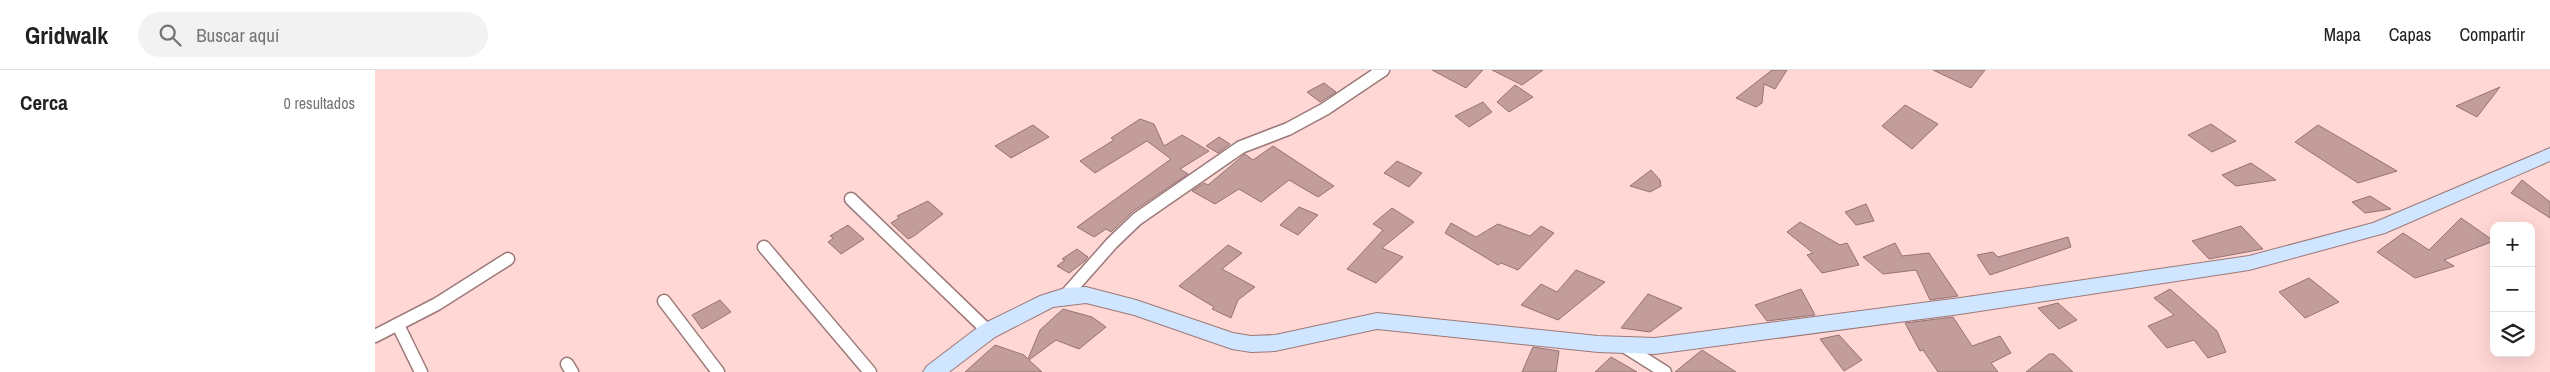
<!DOCTYPE html>
<html lang="es">
<head>
<meta charset="utf-8">
<style>
	:root { --surface:#fff; --page:#f2f2f2; --text:#222; --muted:#767676; --line:#e0e0e0 }
	body { margin:0; font-family:"Archivo Narrow",sans-serif; background:var(--page); color:var(--text) }
	.controls { position:absolute; right:15px; bottom:15px; display:grid; overflow:hidden; border-radius:10px; box-shadow:0 5px 20px #0002 }
	.controls button { width:45px; height:45px; display:grid; place-items:center; padding:0; border:0; border-bottom:1px solid var(--line); background:var(--surface); color:var(--text); font:25px sans-serif }
	.list { margin:0; padding:0; list-style:none }
	h2 { display:flex; justify-content:space-between; align-items:center; height:65px; margin:0; padding:0 20px; font-size:21px }
	h2 small { font-size:16px; font-weight:400; color:var(--muted) }
	.icon { flex:none; width:28px; height:28px; fill:none; stroke:currentColor; stroke-width:2; stroke-linecap:round; stroke-linejoin:round }
	.map { position:relative; flex:none; width:2175px; height:302px; overflow:hidden }
	header { display:flex; align-items:center; gap:30px; box-sizing:border-box; height:70px; padding:0 25px; background:var(--surface); border-bottom:1px solid var(--line) }
	header strong { font-size:24px }
	nav { display:flex; gap:28px; margin-inline-start:auto; font-size:18px }
	.search { width:350px; height:45px; background:var(--page); display:flex; align-items:center; gap:12px; box-sizing:border-box; padding:0 18px; border-radius:28px; color:var(--muted); font-size:19px }
	main { display:flex }
	aside { flex:1; background:var(--surface) }
	.map>svg:first-child { display:block }
	.building { fill:#c29d9c; stroke:#967371 }
	.lines { fill:none; stroke-linecap:round; stroke-linejoin:round }
	.street-casing { stroke:#9c7978; stroke-width:15 }
	.secondary-casing { stroke:#9c7978; stroke-width:2 }
	.street { stroke:#fff; stroke-width:12 }
	.secondary { fill:#d0e5ff; fill-rule:evenodd }
</style>
</head>
<body>
<header>
<strong>Gridwalk</strong>
<div class="search"><svg class="icon" aria-label="search" viewBox="0 0 24 24"><circle cx="10" cy="10" r="6"/><path d="M15 15l6 6"/></svg>Buscar aquí</div>
<nav><a>Mapa</a><a>Capas</a><a>Compartir</a></nav>
</header>
<main>
<aside>
<h2>Cerca<small>0 resultados</small></h2>
<ul class="list">
</ul>
</aside>
<div class="map">
<svg width="2175" height="302" viewBox="0 0 2175 302">
	<rect width="100%" height="100%" fill="#ffd8d6"/>
	<!-- building -->
	<path class="building" d="M1057,0H1108L1091,18Z
		M1117,0H1168L1147,15Z
		M1397,0H1412L1400,19L1389,14L1387,33L1381,37L1361,28Z
		M1558,0H1610L1596,18Z
		M949,13L961,22L945,32L932,22Z
		M1140,15L1158,27L1134,42L1122,32Z
		M2125,17L2102,47L2081,36Z
		M1108,32L1117,42L1094,57L1080,46Z
		M1530,35L1563,54L1537,79L1507,56Z
		M765,49L779,54L789,76L807,65L834,81L805,99L813,104L757,142L736,162L731,159L719,167L702,157L796,89L772,71L720,103L705,91L739,70L736,68Z
		M1836,54L1861,71L1837,82L1813,65Z
		M658,55L674,67L636,88L620,76Z
		M1943,55L2022,101L1983,113L1920,72Z
		M844,67L855,74L843,83L831,76Z
		M898,76L959,116L943,127L914,110L886,132L864,119L840,134L817,121L829,113L833,115L870,84L878,90Z
		M1022,91L1047,103L1034,117L1009,103Z
		M1876,93L1901,110L1861,116L1847,105Z
		M1276,100L1285,110L1286,116L1275,122L1255,116Z
		M2147,110L2175,132V148L2136,123Z
		M1995,126L2016,139L1990,143L1977,132Z
		M553,131L568,144L539,166L533,169L516,153L524,148L522,146Z
		M1491,134L1499,151L1481,155L1470,142Z
		M924,137L943,145L923,165L905,155Z
		M1017,138L1039,152L1007,178L1028,187L1001,213L972,199L1008,160L998,154Z
		M2086,148L2119,171L2069,190L2079,196L2040,208L2002,182L2028,163L2054,180Z
		M1425,152L1465,175L1472,173L1484,195L1447,203L1432,185L1438,183L1412,162Z
		M1076,153L1101,167L1123,154L1155,166L1166,156L1179,163L1143,200L1126,193L1123,195L1070,163Z
		M473,155L489,169L466,184L453,172L459,168L455,166Z
		M1866,156L1888,179L1834,189L1817,171Z
		M1693,167L1696,177L1615,205L1602,185L1618,182L1623,187Z
		M1520,173L1527,186L1554,183L1583,226L1555,230L1541,200L1508,204L1488,187Z
		M853,175L867,183L847,199L880,217L863,230L856,248L837,239L839,237L804,216Z
		M702,179L713,187L710,191L694,203L682,196L690,190L687,189Z
		M1201,200L1230,212L1183,250L1146,235L1166,214L1182,222Z
		M1934,208L1964,232L1930,248L1904,222Z
		M1426,219L1440,245L1392,251L1380,235Z
		M1795,219L1842,261L1851,282L1833,288L1819,270L1792,278L1773,256L1799,245L1779,228Z
		M1273,224L1307,238L1275,262L1246,258Z
		M345,230L356,242L327,259L317,245Z
		M1683,233L1702,250L1684,259L1663,238Z
		M688,239L717,247L731,257L704,279L681,270L654,290L667,302H590L620,275L649,285L653,289L665,260Z
		M1578,247L1597,276L1625,266L1636,283L1616,293L1623,302H1563L1548,280L1545,281L1530,253Z
		M1464,265L1487,290L1469,301L1445,269Z
		M1158,277L1184,281L1181,302H1147Z
		M1327,280L1361,302H1300Z
		M1674,284H1679L1698,302H1651Z
		M1236,287L1262,302H1220Z"/>
	<g class="lines">
		<!-- street casing -->
		<g class="street-casing">
			<path id="street" d="M476,129L613,261
				M389,177L495,302
				M690,226L737,173L762,149L866,77L913,59L950,39L1008,0
				M289,231L343,302
				M23,255L46,302
				M0,266L62,234L133,189
				M1247,275L1290,302
				M192,294L197,302"/>
		</g>
		<!-- secondary casing -->
		<g class="secondary-casing">
			<path id="secondary" d="M2175,78V91L2010,163L1874,200L1585,244L1280,284L1223,282L1002,259L900,281L876,282L857,279L759,245L711,233L678,237L620,267L574,302H548L552,296L606,255L665,226L690,218L711,217L761,230L858,263L876,266L900,265L1002,243L1223,266L1280,268L1585,228L1874,186L1998,153Z"/>
		</g>
		<!-- street -->
		<use href="#street" class="street"/>
		<!-- secondary -->
		<use href="#secondary" class="secondary"/>
	</g>
</svg>
<div class="controls">
<button>+</button>
<button>−</button>
<button><svg class="icon" aria-label="layers" viewBox="0 0 24 24"><path d="M12 4l9 5-9 5-9-5zM3 14l9 5 9-5"/></svg></button>
</div>
</div>
</main>
</body>
</html>
